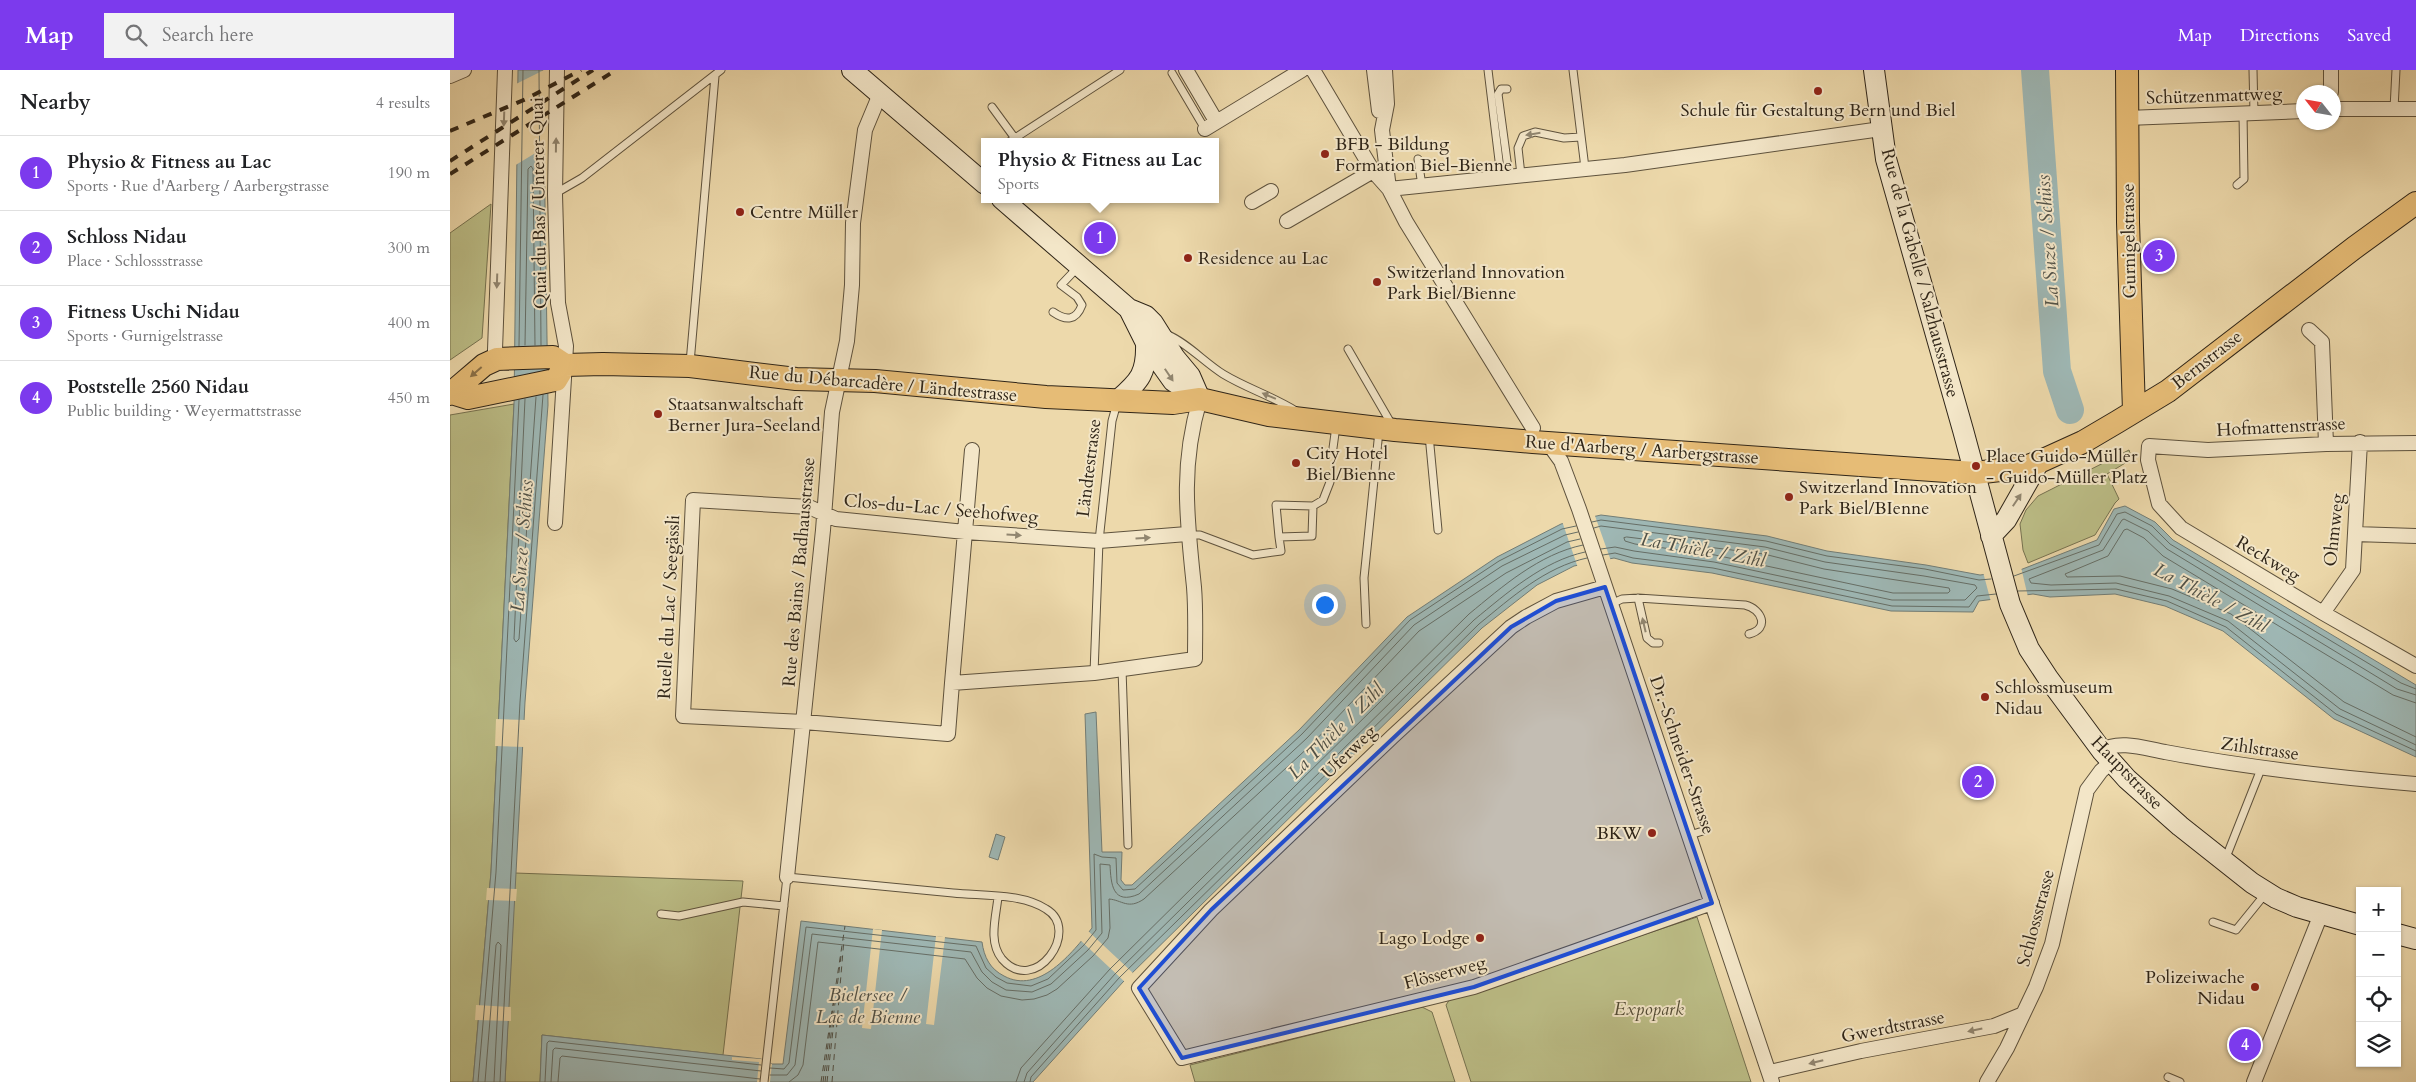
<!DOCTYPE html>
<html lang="en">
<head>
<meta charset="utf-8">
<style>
	:root { --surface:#fff; --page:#f2f2f2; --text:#202124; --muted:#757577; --line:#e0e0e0; --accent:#7c3aed }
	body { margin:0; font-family:Cardo,serif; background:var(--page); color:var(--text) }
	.controls { position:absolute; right:15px; bottom:15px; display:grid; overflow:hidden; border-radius:0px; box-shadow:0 1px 4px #0004 }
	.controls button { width:45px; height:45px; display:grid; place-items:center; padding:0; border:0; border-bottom:1px solid var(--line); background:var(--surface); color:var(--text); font:25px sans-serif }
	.compass { position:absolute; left:1846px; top:15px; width:45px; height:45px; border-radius:50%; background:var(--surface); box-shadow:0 1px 4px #0004; rotate:301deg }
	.you { position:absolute; left:874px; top:534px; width:18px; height:18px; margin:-12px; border:4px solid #fff; border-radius:50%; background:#1a73e8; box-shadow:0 0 0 8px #1a73e833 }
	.badge { display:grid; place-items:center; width:32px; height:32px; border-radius:50%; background:var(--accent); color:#fff; font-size:16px; font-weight:700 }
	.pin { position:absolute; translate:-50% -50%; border:2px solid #fff; box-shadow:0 1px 5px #0006 }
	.popup { position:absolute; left:531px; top:68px; width:238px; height:65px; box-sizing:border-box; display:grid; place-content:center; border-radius:0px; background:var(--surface); filter:drop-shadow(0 1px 4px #0005); font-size:16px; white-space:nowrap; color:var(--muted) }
	.popup b { font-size:19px; color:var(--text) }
	.popup::after { content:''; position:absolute; left:50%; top:100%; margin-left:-10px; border:10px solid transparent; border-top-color:var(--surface) }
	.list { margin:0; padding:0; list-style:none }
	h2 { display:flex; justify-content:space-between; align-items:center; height:65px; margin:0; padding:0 20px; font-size:21px }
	h2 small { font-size:16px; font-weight:400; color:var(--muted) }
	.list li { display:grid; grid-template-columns:32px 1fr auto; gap:15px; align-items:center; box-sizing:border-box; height:75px; padding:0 20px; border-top:1px solid var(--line) }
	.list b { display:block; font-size:19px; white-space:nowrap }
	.list p { margin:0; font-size:16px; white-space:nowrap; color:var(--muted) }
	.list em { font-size:16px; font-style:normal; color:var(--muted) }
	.icon { flex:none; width:28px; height:28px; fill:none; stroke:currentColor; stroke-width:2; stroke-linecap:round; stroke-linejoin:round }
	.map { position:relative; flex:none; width:1966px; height:1012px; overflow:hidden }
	header { display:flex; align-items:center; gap:30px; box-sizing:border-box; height:70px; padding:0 25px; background:var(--accent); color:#fff }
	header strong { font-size:24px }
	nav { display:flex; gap:28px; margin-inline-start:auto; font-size:18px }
	.search { width:350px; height:45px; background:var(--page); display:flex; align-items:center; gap:12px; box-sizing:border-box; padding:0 18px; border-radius:0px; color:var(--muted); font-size:19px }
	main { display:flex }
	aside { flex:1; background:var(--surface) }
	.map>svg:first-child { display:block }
	.green { fill:#bcbe87; stroke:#767250 }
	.water { fill:#9eb7b4; stroke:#727d76 }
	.pier { fill:#edd9ab }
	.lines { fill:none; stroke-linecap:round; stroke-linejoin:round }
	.shore { stroke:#666e66; stroke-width:1 }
	.river { stroke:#9eb7b4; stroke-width:28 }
	.ferry { stroke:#505147; stroke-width:1; stroke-dasharray:6 5; stroke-linecap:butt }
	.lane-casing { stroke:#5e523d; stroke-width:9 }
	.street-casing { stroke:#5e523d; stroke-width:16 }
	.secondary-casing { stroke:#2f2518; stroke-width:22 }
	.primary-casing { stroke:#2f2518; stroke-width:24 }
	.lane { stroke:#f3e6c8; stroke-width:7 }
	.street { stroke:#f3e6c8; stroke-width:14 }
	.secondary { stroke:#f3e6c8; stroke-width:20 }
	.primary { stroke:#e6bc76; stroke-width:22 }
	.rail { stroke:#2f2518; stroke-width:4; stroke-dasharray:9 9; stroke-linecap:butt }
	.oneway { fill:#918670 }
	.oneway2 { fill:#8a7047 }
	.marked { fill:#1d4ed8; fill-opacity:0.2; stroke:#1d4ed8; stroke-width:4; stroke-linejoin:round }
	.poi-dot { fill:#8f2418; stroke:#f3e6c8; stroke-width:2 }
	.labels { text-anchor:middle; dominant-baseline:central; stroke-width:4; stroke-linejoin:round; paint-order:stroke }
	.street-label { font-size:18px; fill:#2f2518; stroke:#f3e6c8 }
	.poi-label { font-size:18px; fill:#2f2518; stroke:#f3e6c8; text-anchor:start }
	.park-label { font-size:18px; font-style:italic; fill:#524b34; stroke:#f3e6c8 }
	.water-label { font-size:19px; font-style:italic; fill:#505147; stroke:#f3e6c8 }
</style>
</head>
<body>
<header>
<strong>Map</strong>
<div class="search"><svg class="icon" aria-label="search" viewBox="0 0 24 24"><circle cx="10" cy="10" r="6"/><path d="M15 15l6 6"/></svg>Search here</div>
<nav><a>Map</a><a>Directions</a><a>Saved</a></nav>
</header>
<main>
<aside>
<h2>Nearby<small>4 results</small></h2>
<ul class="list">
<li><span class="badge">1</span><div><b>Physio &amp; Fitness au Lac</b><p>Sports · Rue d'Aarberg / Aarbergstrasse</p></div><em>190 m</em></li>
<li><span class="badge">2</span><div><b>Schloss Nidau</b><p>Place · Schlossstrasse</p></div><em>300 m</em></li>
<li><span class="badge">3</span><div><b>Fitness Uschi Nidau</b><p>Sports · Gurnigelstrasse</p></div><em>400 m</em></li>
<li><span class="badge">4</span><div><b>Poststelle 2560 Nidau</b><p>Public building · Weyermattstrasse</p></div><em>450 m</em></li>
</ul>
</aside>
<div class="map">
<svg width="1966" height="1012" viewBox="0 0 1966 1012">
	<rect width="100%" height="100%" fill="#edd9ab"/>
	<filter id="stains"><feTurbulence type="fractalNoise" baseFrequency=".004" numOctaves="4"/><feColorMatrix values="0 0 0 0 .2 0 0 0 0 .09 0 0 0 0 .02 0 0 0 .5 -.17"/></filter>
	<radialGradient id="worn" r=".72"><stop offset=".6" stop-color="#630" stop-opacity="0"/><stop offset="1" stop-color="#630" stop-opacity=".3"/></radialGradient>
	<!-- green -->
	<path class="green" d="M41,134L32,268L0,290V163Z
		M64,334L41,802L23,1012H0V345Z
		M1679,380L1682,389L1657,404L1669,429L1665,433L1645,465L1578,493L1573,480L1570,454L1576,440L1588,426Z
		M65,803L293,811L273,985L92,965L90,1012H55Z
		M1247,847L1301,1012H1021L996,935L1000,929Z
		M972,937L982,942L1005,1012H745L740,995Z"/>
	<!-- water -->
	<path class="water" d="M68,0H93L98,335L75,632L55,1012H23L41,802L64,334Z
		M1675,436L1705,452L1723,470L1966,615V687L1884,649L1773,561L1715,536L1665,524L1600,527L1583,524L1529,531L1523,542L1441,541L1262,503L1182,493L1164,488L1124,496L1087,515L1032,558L673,912L583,1012H90L92,965L311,989L322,994H333L351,851L532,872C534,887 540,899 554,906C589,925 622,883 642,858L635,644L646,642L652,782H672L671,810L675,815H682L849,660L957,547L1047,487L1111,454L1151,445L1317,466L1377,481L1476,495L1530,505L1570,500L1647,470L1664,439Z
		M546,764L555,767L548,790L539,787Z"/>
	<!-- pier -->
	<path class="pier" d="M94,0H96L97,76L64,96L66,14Z
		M1144,443L1161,491L1128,498L1112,451Z
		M1571,497L1578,527L1541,532L1533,502Z
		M46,649L77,650L75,677L45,676Z
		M37,818L67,819L66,831L36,830Z
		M423,859L432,860L421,959L412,958Z
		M637,860L683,903L675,912L629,869Z
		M486,866L495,867L484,955L476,954Z
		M26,935L61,937V951L25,950Z
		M282,987L311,989L322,994L320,1012H307L309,992L282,990Z"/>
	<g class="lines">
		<!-- shore -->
		<path class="shore" d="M89,0L91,275
			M75,275L78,99L81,96L83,99L85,275
			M69,276L73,0
			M75,329L64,569L66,572L69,569L86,327
			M1142,452L1151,450L1316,471L1377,486L1475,499L1529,510L1541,509
			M1144,458L1151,456L1315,477L1375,492L1474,506L1525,515L1527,518L1515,530H1442L1264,492L1184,481L1165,477L1151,479
			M1177,467L1314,484L1374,499L1499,518L1500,521L1498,523H1443L1265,485L1185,474L1175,471L1174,468Z
			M1153,485L1165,483L1183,488L1263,498L1442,536L1519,537L1527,526L1546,524
			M1564,506L1649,475L1667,444L1675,442L1702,456L1720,474L1951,613L1966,619
			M1568,521L1666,519L1717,531L1776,557L1886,644L1966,681
			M1966,625L1947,619L1717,479L1698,461L1674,449L1672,450L1653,480L1579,509L1581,513L1601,515L1666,513L1719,526L1778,551L1890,639L1966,675
			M1966,633L1943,625L1713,486L1694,468L1677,459L1674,460L1658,486L1615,504L1617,507L1670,506L1722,519L1781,544L1894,632L1966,667
			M320,998L334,999L339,993L356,857L526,876L536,898L546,907L557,913L581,916L598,909L634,875L646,860L644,784L652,787L666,788L667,813L673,820L685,819L852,664L960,550L1049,491L1112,459L1126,456
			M320,1005H337L345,995L362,864L521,882L532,902L542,912L556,920L582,922L601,914L638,880L652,863L650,794L660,795C661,813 662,836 689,824L857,668L964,555L1052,496L1115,465L1128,462
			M28,1012L46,802L69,330
			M35,1012L46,875L48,872L51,875L44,1012
			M50,1012L70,632L93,325
			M95,1012L97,973L99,971L311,995
			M101,1012L103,980L105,978L311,1001
			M108,1012L110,988L112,986L310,1009
			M339,1012L348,1005L353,995L368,872L515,889L527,908L537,918L551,926L572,930L584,929L597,925L607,919L643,886L658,868L660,858L659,829C672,830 678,840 694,829L862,674L969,561L1056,503L1117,472L1130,469
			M566,1012L571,998L660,899L1019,544C1052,517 1089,484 1133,475
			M574,1012L577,1003L665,904L1024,550C1057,523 1093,491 1135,482
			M580,1012L581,1007L669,908L1029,554C1061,528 1095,497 1137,488"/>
		<!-- river -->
		<path class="river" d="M1585,0L1607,301L1620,340"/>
		<!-- ferry -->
		<path class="ferry" d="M371,1012L395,856
			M373,1012L385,923
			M375,1012L391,886
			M377,1012L385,943
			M382,1012L394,869"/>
		<!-- lane casing -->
		<g class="lane-casing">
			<path id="lane" d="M1038,0L1051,107
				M1123,0L1135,98
				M1803,0L1804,43
				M722,3L755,59
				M1057,19H1051L1048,24L1059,106
				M542,37L564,67
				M1944,39L1946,0
				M559,72L670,0
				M968,89L972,116
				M1071,105L1068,78L1073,66L1085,62L1114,68L1131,67
				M1787,115L1794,109L1793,43
				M106,123L132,108L271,0
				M603,242C616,251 626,251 632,235L627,227L611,215L629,196
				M716,264C736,272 754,292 773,304C796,318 822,326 846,341
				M898,279L942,355
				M240,293L265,6
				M979,365L988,460
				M883,378L886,356
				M863,436L873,430L880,412
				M738,465H750L803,485L831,481L829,467L862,466L863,436L826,435L829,467
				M1188,528L1197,568L1203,573H1209
				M1161,534L1172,529L1188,528L1295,535C1312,539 1320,559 1299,564
				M916,554L914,508L929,361
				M672,599L678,775
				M644,603L649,471L662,351L667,333
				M1240,765L1256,760
				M1775,790L1811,699
				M211,844L229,846L293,832L334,836
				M1763,852L1786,860L1816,823
				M1718,1007L1730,1012
				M314,1012L337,807C393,812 448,818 503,823C532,826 571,823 596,839C632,860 585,927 552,889C538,872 546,847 548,827"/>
		</g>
		<!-- street casing -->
		<g class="street-casing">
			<path id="street" d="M736,0L766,51
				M863,0L923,101L939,119L956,152L1083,358
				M924,0L929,41
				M935,0L937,34L932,60L939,119
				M0,6L14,0
				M1881,22V0
				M1884,39H1966
				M1677,48L1854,41
				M755,59L852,0
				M939,119L1175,95L1431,59
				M802,132L821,121
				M837,151L923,101
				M1859,260L1872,272L1876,374
				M47,289L45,280L55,0
				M1098,373L1111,391L1129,439L1322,1012
				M1966,373L1876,374L1758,380L1699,376L1698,390L1709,434L1731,458L1873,543L1966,596
				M105,453L116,276L108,233L105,124L107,0
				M737,464L649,471L515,462L386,449L359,437L243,430L233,646L354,652L498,664L502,613L644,603L745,589C745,565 746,541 744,517C737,449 730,396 750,329
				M1905,464L1966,466
				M1155,517L1106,531L1076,547L1061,557L943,666L761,840L689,918L732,988L1024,917L1262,833
				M1873,543L1903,500L1910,372
				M502,613L522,380
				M1652,681C1668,669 1697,679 1715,682C1799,698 1881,707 1966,714
				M337,807L373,460L382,342L397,271L402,215L403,153L415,60L430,24
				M1320,1002L1411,981L1544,956L1571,945
				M1537,1012L1557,978L1586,917L1602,874L1637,720L1651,701L1661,692
				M1804,1012L1871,844"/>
		</g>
		<!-- secondary casing -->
		<g class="secondary-casing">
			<path id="secondary" d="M402,0L535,114
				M1424,0L1436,89L1513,360L1560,534L1579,579L1598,608L1652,681L1677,709L1730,756L1802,813L1826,828L1847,837L1910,855
				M552,129L679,239L696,246L703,253L725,288L740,306L750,329
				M679,239L696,273L723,311L750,329
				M668,330C690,311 697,303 696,273
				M1541,466L1556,450L1589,392
				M1947,864L1966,869"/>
		</g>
		<!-- primary casing -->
		<g class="primary-casing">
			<path id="primary" d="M1677,0L1678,152L1684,341
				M2,323L18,328L100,311L106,310L115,295
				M0,324L34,295L47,289L103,287L115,295L153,294L240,296L346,309L425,311L596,327L723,333L750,329L819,345L945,360L1083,372L1525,403L1575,397L1589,392L1633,372L1667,352L1718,321L1904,178L1966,133"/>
		</g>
		<!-- lane -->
		<use href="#lane" class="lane"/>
		<!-- street -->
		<use href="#street" class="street"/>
		<!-- secondary -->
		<use href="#secondary" class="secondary"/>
		<!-- primary -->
		<use href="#primary" class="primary"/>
		<!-- rail -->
		<path class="rail" d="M0,61L76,29L131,0
			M0,91L143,0
			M0,104L166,0"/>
	</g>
	<!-- one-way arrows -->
	<defs><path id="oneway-solid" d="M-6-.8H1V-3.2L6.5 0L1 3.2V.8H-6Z" transform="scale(1.25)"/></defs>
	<g class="oneway">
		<use href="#oneway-solid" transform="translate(54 49) rotate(92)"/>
		<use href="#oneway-solid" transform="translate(1083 64) rotate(171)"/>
		<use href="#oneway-solid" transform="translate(106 75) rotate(-89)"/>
		<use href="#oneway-solid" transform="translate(47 211) rotate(92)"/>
		<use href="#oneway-solid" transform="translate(719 305) rotate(56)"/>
		<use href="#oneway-solid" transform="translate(819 326) rotate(-157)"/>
		<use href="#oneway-solid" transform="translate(1567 430) rotate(-56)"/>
		<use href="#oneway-solid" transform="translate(564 465) rotate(4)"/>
		<use href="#oneway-solid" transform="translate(693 468) rotate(-4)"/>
		<use href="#oneway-solid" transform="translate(1194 555) rotate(-103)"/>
		<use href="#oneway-solid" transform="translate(1525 960) rotate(168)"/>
		<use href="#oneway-solid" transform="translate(1366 992) rotate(166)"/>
	</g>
	<use class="oneway2" href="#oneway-solid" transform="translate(26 302) rotate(139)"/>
	<!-- marked area -->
	<path class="marked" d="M1155,517L1262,833L1024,917L732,988L689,918L761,840L1061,557L1106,531Z"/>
	<!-- markers -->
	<g class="poi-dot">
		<circle cx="1368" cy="21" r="5"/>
		<circle cx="875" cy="84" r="5"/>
		<circle cx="290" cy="142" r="5"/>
		<circle cx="738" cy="188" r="5"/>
		<circle cx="927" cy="212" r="5"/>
		<circle cx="208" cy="344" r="5"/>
		<circle cx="846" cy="393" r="5"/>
		<circle cx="1526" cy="396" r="5"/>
		<circle cx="1339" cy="427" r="5"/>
		<circle cx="1535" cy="627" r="5"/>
		<circle cx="1202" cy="763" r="5"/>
		<circle cx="1030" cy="868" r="5"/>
		<circle cx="1805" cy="917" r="5"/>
	</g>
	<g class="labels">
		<!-- street labels -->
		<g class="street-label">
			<text transform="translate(1764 26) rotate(-2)">Schützenmattweg</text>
			<text transform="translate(89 133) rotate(-91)">Quai du Bas / Unterer Quai</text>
			<text transform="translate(1679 171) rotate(-91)">Gurnigelstrasse</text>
			<text transform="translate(1470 203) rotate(75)">Rue de la Gabelle / Salzhausstrasse</text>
			<text transform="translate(1757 290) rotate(-38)">Bernstrasse</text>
			<text transform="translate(433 314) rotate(5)">Rue du Débarcadère / Ländtestrasse</text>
			<text transform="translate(1831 357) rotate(-3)">Hofmattenstrasse</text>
			<text transform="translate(1192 380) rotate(4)">Rue d'Aarberg / Aarbergstrasse</text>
			<text transform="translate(639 398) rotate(-83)">Ländtestrasse</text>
			<text transform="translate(491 439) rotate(5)">Clos-du-Lac / Seehofweg</text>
			<text transform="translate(1884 460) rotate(-84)">Ohmweg</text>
			<text transform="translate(1818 489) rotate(31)">Reckweg</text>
			<text transform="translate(349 502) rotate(-85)">Rue des Bains / Badhausstrasse</text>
			<text transform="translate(219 537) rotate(-87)">Ruelle du Lac / Seegässli</text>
			<text transform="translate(1810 679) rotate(8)">Zihlstrasse</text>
			<text transform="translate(899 682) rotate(-44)">Uferweg</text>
			<text transform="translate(1232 685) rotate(71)">Dr.-Schneider-Strasse</text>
			<text transform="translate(1677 703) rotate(46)">Hauptstrasse</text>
			<text transform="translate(1586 848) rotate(-75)">Schlossstrasse</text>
			<text transform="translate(995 903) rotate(-15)">Flösserweg</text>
			<text transform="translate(1443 957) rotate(-11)">Gwerdtstrasse</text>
		</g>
		<!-- poi labels -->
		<g class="poi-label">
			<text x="1368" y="40" text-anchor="middle">Schule für Gestaltung Bern und Biel</text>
			<text x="885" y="74">BFB - Bildung<tspan x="885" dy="21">Formation Biel-Bienne</tspan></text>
			<text x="300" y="142">Centre Müller</text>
			<text x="748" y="188">Residence au Lac</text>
			<text x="937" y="202">Switzerland Innovation<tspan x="937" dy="21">Park Biel/Bienne</tspan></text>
			<text x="218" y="334">Staatsanwaltschaft<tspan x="218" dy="21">Berner Jura-Seeland</tspan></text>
			<text x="856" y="383">City Hotel<tspan x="856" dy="21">Biel/Bienne</tspan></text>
			<text x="1536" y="386">Place Guido-Müller<tspan x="1536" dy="21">- Guido-Müller Platz</tspan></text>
			<text x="1349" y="417">Switzerland Innovation<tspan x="1349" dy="21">Park Biel/BIenne</tspan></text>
			<text x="1545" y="617">Schlossmuseum<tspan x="1545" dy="21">Nidau</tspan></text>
			<text x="1192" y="763" text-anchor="end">BKW</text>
			<text x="1020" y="868" text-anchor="end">Lago Lodge</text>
			<text x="1795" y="907" text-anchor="end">Polizeiwache<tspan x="1795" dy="21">Nidau</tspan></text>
		</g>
		<!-- park labels -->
		<g class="park-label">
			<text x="1199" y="939">Expopark</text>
		</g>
		<!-- water labels -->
		<g class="water-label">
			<text transform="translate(1598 171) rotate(-94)">La Suze / Schüss</text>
			<text transform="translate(72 476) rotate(-86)">La Suze / Schüss</text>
			<text transform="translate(1253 480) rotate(10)">La Thièle / Zihl</text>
			<text transform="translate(1761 528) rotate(28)">La Thièle / Zihl</text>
			<text transform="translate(886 661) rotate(-45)">La Thièle / Zihl</text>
			<text x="418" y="925">Bielersee /<tspan x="418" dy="22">Lac de Bienne</tspan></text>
		</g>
	</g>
	<rect width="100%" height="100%" filter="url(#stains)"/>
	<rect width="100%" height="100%" fill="url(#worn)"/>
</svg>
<div class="controls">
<button>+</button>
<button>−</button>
<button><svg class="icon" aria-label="locate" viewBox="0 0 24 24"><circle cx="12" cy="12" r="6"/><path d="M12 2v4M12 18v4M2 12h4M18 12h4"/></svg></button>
<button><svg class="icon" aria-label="layers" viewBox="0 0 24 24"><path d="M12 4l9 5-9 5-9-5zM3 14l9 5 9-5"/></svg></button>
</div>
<svg class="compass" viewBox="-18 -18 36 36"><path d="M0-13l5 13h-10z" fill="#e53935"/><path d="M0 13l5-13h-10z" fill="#757577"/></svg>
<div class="you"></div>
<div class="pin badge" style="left:650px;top:168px">1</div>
<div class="popup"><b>Physio &amp; Fitness au Lac</b>Sports</div>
<div class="pin badge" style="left:1528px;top:712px">2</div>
<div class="pin badge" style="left:1709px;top:186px">3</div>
<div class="pin badge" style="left:1795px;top:975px">4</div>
</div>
</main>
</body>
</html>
